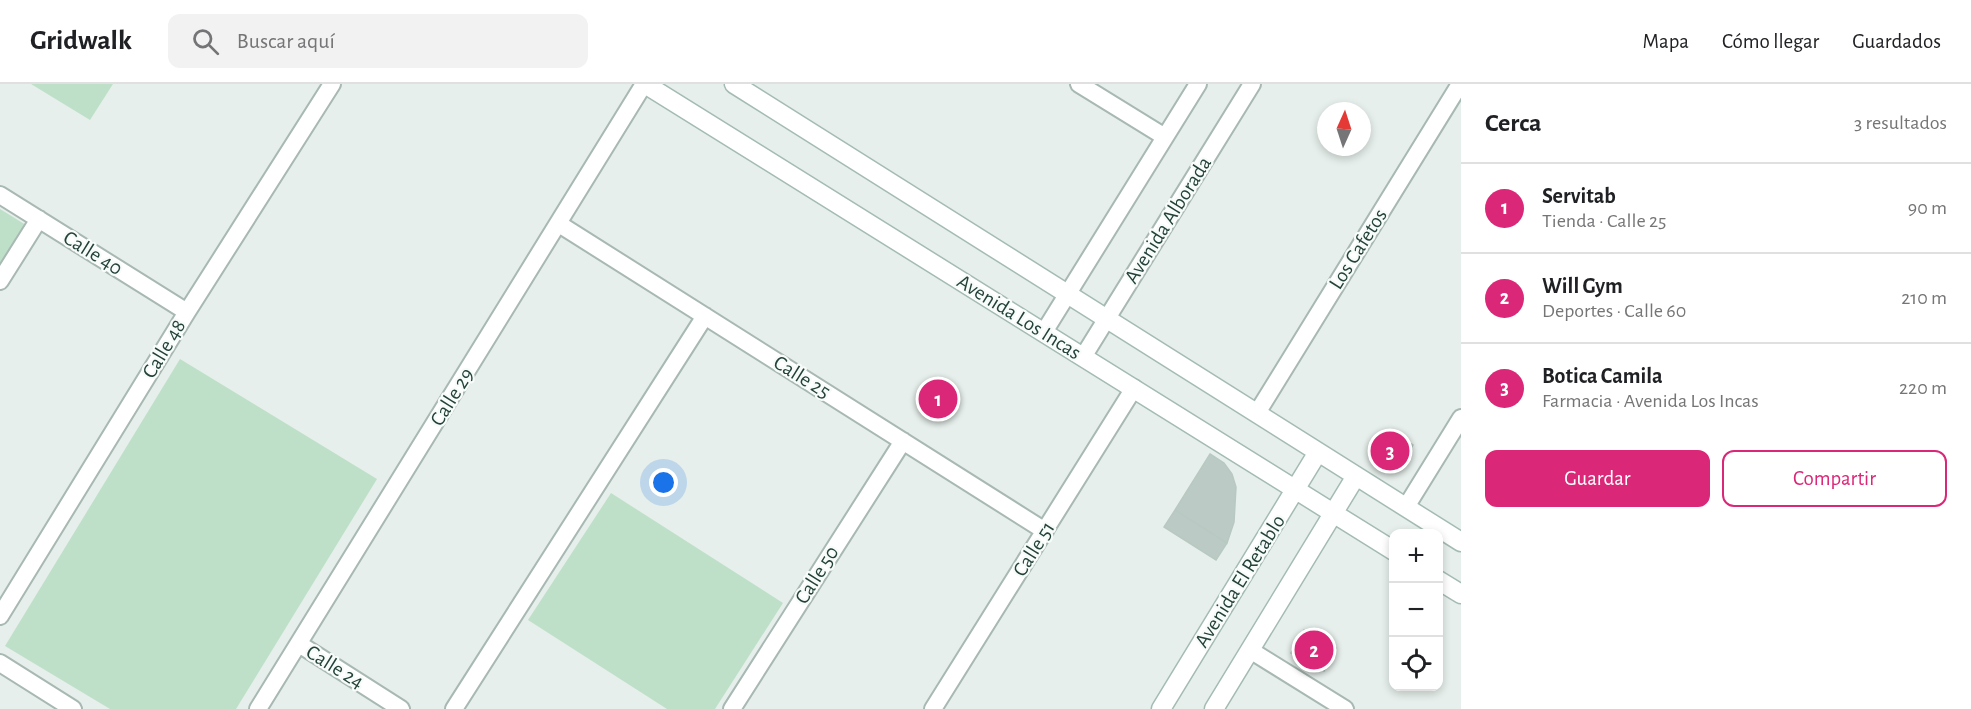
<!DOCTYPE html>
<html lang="es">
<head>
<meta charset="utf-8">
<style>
	:root { --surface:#fff; --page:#f2f2f2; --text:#202124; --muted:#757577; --line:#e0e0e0; --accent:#db2777 }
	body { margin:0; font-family:"Alegreya Sans",sans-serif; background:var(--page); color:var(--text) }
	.controls { position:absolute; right:18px; bottom:18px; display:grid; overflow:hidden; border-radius:12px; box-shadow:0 3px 9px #0003 }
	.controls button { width:54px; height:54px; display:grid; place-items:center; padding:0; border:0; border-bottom:2px solid var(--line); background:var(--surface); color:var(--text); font:30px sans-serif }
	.compass { position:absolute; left:1317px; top:18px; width:54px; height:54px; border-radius:50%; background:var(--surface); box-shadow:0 3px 9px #0003; rotate:3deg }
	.you { position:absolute; left:664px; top:399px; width:21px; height:21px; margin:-15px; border:4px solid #fff; border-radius:50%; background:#1a73e8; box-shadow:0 0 0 9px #1a73e833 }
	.badge { display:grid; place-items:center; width:39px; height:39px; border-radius:50%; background:var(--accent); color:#fff; font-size:20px; font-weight:700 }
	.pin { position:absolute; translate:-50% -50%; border:3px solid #fff; box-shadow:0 2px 6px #0006 }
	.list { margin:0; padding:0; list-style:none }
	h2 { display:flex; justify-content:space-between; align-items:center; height:78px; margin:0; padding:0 24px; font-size:26px }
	h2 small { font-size:20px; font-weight:400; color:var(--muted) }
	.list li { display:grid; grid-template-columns:39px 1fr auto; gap:18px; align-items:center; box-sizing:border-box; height:90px; padding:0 24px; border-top:2px solid var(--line) }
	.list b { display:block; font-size:22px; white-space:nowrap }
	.list p { margin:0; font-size:20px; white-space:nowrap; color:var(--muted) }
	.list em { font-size:20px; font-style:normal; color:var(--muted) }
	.actions { display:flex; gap:12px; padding:18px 24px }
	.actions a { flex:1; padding:14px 0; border:2px solid var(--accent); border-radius:12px; text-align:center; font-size:21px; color:var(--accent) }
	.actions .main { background:var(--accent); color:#fff }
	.icon { flex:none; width:33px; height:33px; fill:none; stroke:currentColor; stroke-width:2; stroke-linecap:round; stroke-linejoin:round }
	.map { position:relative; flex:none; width:1461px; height:625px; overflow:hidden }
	header { display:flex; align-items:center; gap:36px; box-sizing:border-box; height:84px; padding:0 30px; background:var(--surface); border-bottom:2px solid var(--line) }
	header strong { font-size:28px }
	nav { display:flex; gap:33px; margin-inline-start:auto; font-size:21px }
	.search { width:420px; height:54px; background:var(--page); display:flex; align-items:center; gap:15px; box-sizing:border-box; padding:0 21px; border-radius:12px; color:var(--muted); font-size:22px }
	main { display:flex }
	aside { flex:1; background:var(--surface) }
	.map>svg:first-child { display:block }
	.green { fill:#bfe0c8 }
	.building { fill:#bbcac4; stroke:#b8c9c2; stroke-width:1.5 }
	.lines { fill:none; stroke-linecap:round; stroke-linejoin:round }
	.street-casing { stroke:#a8b8b2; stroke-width:20 }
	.secondary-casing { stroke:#a4bbb3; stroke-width:21 }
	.street { stroke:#fff; stroke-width:16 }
	.secondary { stroke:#fff; stroke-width:18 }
	.labels { text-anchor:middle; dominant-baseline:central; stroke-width:4.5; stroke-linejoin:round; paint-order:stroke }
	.street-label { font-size:21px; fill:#24423a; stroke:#f7fbf9 }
</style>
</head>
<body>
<header>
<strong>Gridwalk</strong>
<div class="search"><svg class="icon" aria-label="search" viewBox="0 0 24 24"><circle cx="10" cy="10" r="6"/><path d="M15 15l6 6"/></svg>Buscar aquí</div>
<nav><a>Mapa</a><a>Cómo llegar</a><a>Guardados</a></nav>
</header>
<main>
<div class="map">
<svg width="1461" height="625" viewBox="0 0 1461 625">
	<rect width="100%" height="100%" fill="#e6efeb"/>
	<!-- green -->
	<path class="green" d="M31,0H113L90,36Z
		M0,125L26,141L0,182Z
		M180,275L377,395L236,625H110L5,562Z
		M611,409L783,519L715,625H667L528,536Z"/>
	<!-- building -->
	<path class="building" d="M1393,348L1413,361L1402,379L1381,366Z
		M1210,370L1224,379L1232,390L1236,403L1234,438L1227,459L1175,426Z
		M1175,426L1227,459L1216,476L1164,443Z
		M1304,546L1336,564L1324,587L1291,569Z"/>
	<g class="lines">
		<!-- street casing -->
		<g class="street-casing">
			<path id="street" d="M1079,0L1165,53
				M0,111L187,228
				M559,140L1045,447
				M0,197L39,135
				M1044,248L1198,0
				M1083,273L1252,0
				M1257,329L1460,0
				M1406,423L1461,334
				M0,532L187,228L332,0
				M299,560L401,625
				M1250,566L1345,625
				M0,579L73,625
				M258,625L644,0
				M454,625L705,232
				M732,625L903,357
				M933,625L1134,304"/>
		</g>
		<!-- secondary casing -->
		<g class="secondary-casing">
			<path id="secondary" d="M645,0L1394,467
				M734,0L1461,458
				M1438,496L1461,510
				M1161,625L1318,368
				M1214,625L1356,392"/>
		</g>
		<!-- street -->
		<use href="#street" class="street"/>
		<!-- secondary -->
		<use href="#secondary" class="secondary"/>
	</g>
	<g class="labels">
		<!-- street labels -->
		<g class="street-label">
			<text transform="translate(1168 136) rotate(-58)">Avenida Alborada</text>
			<text transform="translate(1358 165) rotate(-58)">Los Cafetos</text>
			<text transform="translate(93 169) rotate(32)">Calle 40</text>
			<text transform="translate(1019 233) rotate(32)">Avenida Los Incas</text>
			<text transform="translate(164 265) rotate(-59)">Calle 48</text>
			<text transform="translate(802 293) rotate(32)">Calle 25</text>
			<text transform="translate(452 313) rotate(-58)">Calle 29</text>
			<text transform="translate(1034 465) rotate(-58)">Calle 51</text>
			<text transform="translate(817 491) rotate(-58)">Calle 50</text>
			<text transform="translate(1240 497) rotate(-58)">Avenida El Retablo</text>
			<text transform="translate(335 583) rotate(32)">Calle 24</text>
		</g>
	</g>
</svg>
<div class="controls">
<button>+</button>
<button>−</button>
<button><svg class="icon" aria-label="locate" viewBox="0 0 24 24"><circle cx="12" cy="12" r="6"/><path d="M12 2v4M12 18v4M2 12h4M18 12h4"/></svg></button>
</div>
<svg class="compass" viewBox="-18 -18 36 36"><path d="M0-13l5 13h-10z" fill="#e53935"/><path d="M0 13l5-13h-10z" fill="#757577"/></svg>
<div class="you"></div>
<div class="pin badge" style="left:938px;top:315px">1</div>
<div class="pin badge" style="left:1314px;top:566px">2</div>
<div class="pin badge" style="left:1390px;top:367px">3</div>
</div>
<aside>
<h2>Cerca<small>3 resultados</small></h2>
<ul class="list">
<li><span class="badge">1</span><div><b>Servitab</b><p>Tienda · Calle 25</p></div><em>90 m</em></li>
<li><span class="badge">2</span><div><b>Will Gym</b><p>Deportes · Calle 60</p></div><em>210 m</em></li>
<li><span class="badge">3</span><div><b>Botica Camila</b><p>Farmacia · Avenida Los Incas</p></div><em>220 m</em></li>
</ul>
<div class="actions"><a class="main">Guardar</a><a>Compartir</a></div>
</aside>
</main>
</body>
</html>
